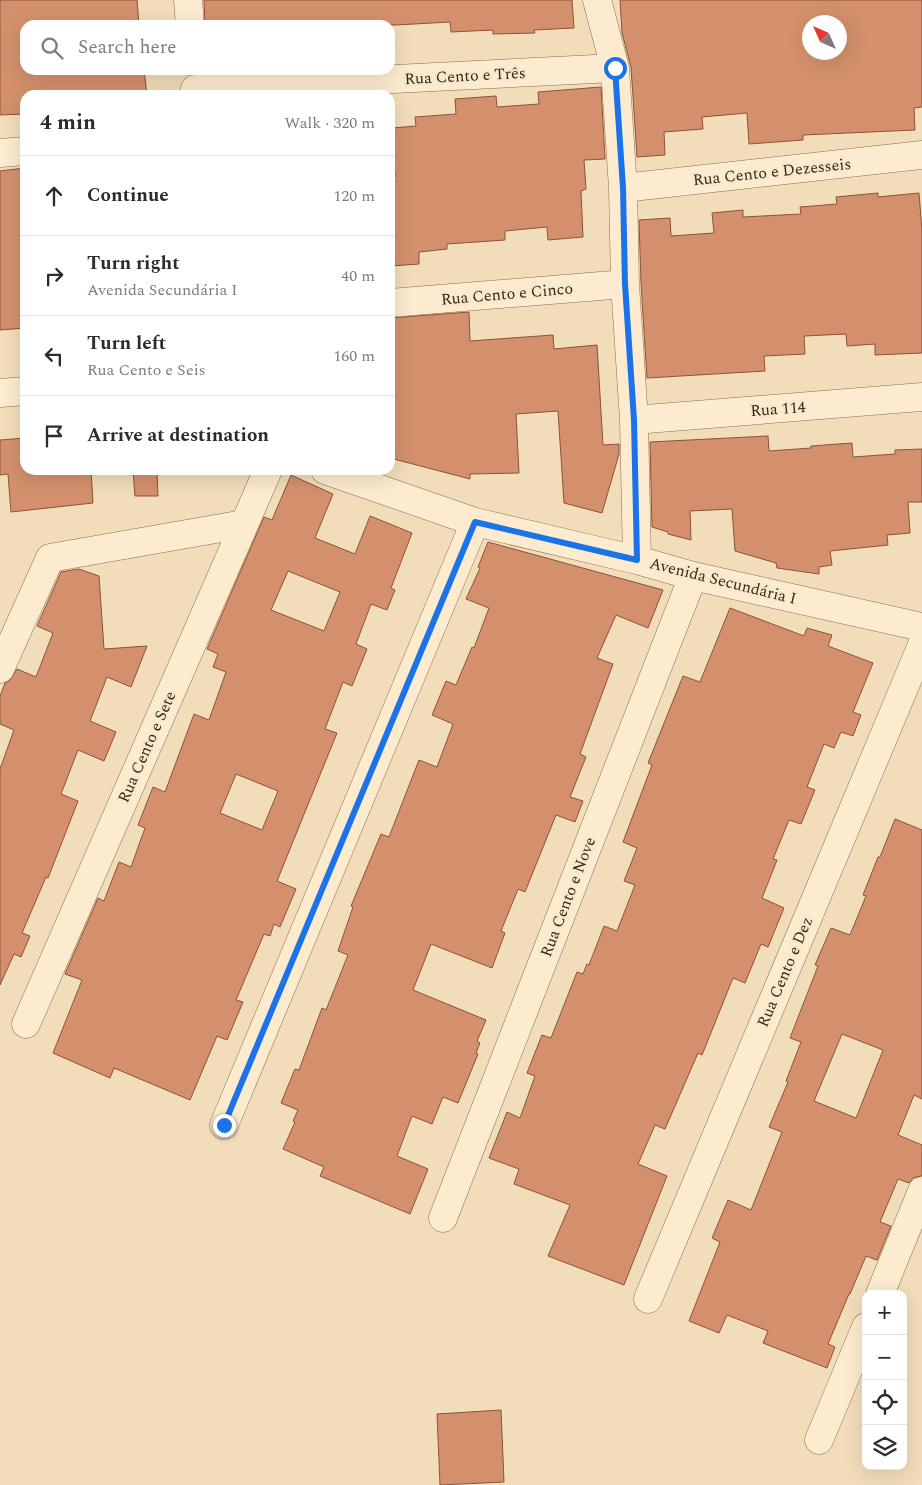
<!DOCTYPE html>
<html lang="en">
<head>
<meta charset="utf-8">
<style>
	:root { --surface:#fff; --page:#f2f2f3; --text:#2b2b33; --muted:#7c7c81; --line:#e1e1e2 }
	body { margin:0; font-family:Spectral,serif; background:var(--page); color:var(--text) }
	.controls { position:absolute; right:15px; bottom:15px; display:grid; overflow:hidden; border-radius:10px; box-shadow:0 5px 20px #0002 }
	.controls button { width:45px; height:45px; display:grid; place-items:center; padding:0; border:0; border-bottom:1px solid var(--line); background:var(--surface); color:var(--text); font:25px sans-serif }
	.compass { position:absolute; left:802px; top:15px; width:45px; height:45px; border-radius:50%; background:var(--surface); box-shadow:0 5px 20px #0002; rotate:315deg }
	.stop { position:absolute; width:15px; height:15px; margin:-11px; border:4px solid #1a73e8; border-radius:50%; background:#fff }
	.stop.end { background:#1a73e8; border-color:#fff; box-shadow:0 1px 5px #0008 }
	.list { margin:0; padding:0; list-style:none }
	h2 { display:flex; justify-content:space-between; align-items:center; height:65px; margin:0; padding:0 20px; font-size:21px }
	h2 small { font-size:16px; font-weight:400; color:var(--muted) }
	.list li { display:grid; grid-template-columns:32px 1fr auto; gap:15px; align-items:center; box-sizing:border-box; height:80px; padding:0 20px; border-top:1px solid var(--line) }
	.list b { display:block; font-size:19px; white-space:nowrap }
	.list p { margin:0; font-size:16px; white-space:nowrap; color:var(--muted) }
	.list em { font-size:16px; font-style:normal; color:var(--muted) }
	.icon { flex:none; width:28px; height:28px; fill:none; stroke:currentColor; stroke-width:2; stroke-linecap:round; stroke-linejoin:round }
	.map { position:relative; flex:none; width:922px; height:1485px; overflow:hidden }
	.search { position:absolute; background:var(--surface); box-shadow:0 5px 20px #0002; left:20px; top:20px; width:375px; height:55px; display:flex; align-items:center; gap:12px; box-sizing:border-box; padding:0 18px; border-radius:15px; color:var(--muted); font-size:19px }
	.panel { position:absolute; background:var(--surface); box-shadow:0 5px 20px #0002; left:20px; top:90px; width:375px; height:385px; border-radius:15px }
	.map>svg:first-child { display:block }
	.building { fill:#d4906c; stroke:#8c5236; fill-rule:evenodd }
	.lines { fill:none; stroke-linecap:round; stroke-linejoin:round }
	.minor-casing { stroke:#8b6c53; stroke-width:29 }
	.minor { stroke:#fcebce; stroke-width:28 }
	.route { stroke:#1a73e8; stroke-width:6 }
	.labels { text-anchor:middle; dominant-baseline:central; stroke-width:5; stroke-linejoin:round; paint-order:stroke }
	.street-label { font-size:16px; fill:#38261a; stroke:#f9e8cb }
</style>
</head>
<body>
<div class="map">
<svg width="922" height="1485" viewBox="0 0 922 1485">
	<rect width="100%" height="100%" fill="#f2ddba"/>
	<!-- building -->
	<path class="building" d="M0,0H137L139,25H25V70H144L147,95H25V114L0,115Z
		M204,0H572L574,28L534,30L535,33L493,34V30L451,32L450,22L396,25H205Z
		M620,0H922V107L914,108L915,130L803,135V140L749,144L747,113L702,117L703,129L664,132L665,155L637,157L631,67L622,33ZM810,22H840V52H810Z
		M601,87L605,159L584,160L586,189L581,191L583,237L548,240L547,227L505,231V240L447,244V249L419,252V264L390,266V177H395L392,128L416,126L415,117L456,114L455,99L496,96L497,107L539,104L538,92Z
		M25,168V328L0,330V171Z
		M878,193V197L919,193L922,231V353L875,355V344L847,346L846,334L804,336L805,354L764,356L765,371L647,378L641,283L639,220L670,218L671,236L714,233L712,213L743,210V217L801,214L800,207L837,204L836,197Z
		M469,312L470,341L553,335L554,349L597,345L603,445L619,444V454L602,513L564,503L558,411L516,414L519,473L470,474V479L390,458V318Z
		M768,436L769,451L811,448V446L852,443L853,457L895,454V450L922,449V502H908L910,533L887,535L888,545L830,551L832,565L819,567V574L777,568L776,563L735,551L732,509L690,511L691,540L668,534V532L652,527L650,442Z
		M25,438V470H91L93,503L11,512L8,474L0,475V440Z
		M133,470H157L158,496H135Z
		M291,475L333,494L315,538L355,554L370,516L412,533L391,588L395,590L387,610L371,604L356,644L367,649L352,686L343,682L325,729L337,733L277,881L296,889L280,927L274,924L270,936L264,934L236,1000L243,1002L227,1040L217,1036L190,1100L114,1068L110,1078L53,1053L82,980L65,974L98,898L104,901L119,862L131,867L145,828L138,825L153,787L165,792L194,714L209,720L226,672L213,667L218,654L207,649L264,517L272,520ZM288,571L340,592L324,631L271,610ZM236,774L278,791L262,830L220,813Z
		M488,542L663,590L648,628L616,615L597,658L613,664L580,754L586,757L570,797L583,801L575,822L556,815L525,892L518,889L501,931L505,933L492,968L431,944L413,990L486,1020L477,1041L480,1043L476,1053L478,1054L458,1103L443,1097L432,1124L412,1116L397,1156L428,1169L410,1214L320,1176L324,1167L283,1149L295,1122L293,1121L298,1110L281,1103L295,1069L299,1070L322,1008L326,1010L348,955L338,951L353,907L351,906L381,834L389,837L419,760L437,767L453,724L432,715L446,681L456,685L472,647L474,648L489,608L466,599L480,568L478,567Z
		M79,569L99,576L104,649L147,646L131,687L107,677L90,721L116,732L104,761L78,750L61,794L78,801L48,878L46,877L22,933L30,936L21,957L14,954L0,985V769L14,730L0,724V696L5,683L9,681L17,669L36,677L53,633L37,626L61,572Z
		M730,608L804,636L807,628L832,635L828,646L873,663L853,712L861,715L853,736L841,732L834,748L824,744L807,787L815,790L801,824L789,820L773,859L777,860L762,898L784,908L768,947L761,944L745,983L733,978L702,1055L698,1053L665,1129L655,1125L638,1164L667,1176L624,1285L548,1256L570,1205L514,1184L519,1169L489,1158L507,1112L520,1118L535,1076L527,1073L542,1035L551,1038L577,972L583,974L587,964L589,965L604,926L617,931L635,885L624,881L637,848L623,842L652,765L648,763L683,676L700,682Z
		M895,819L922,830V1099L914,1095L898,1135L922,1145V1174L921,1176L913,1178L909,1183L898,1179L880,1222L891,1226L877,1260L866,1256L850,1294H849L828,1344L835,1347L827,1368L763,1343L768,1331L727,1315L719,1333L689,1321L720,1242L712,1238L728,1200L751,1210L782,1132L769,1127L788,1082L786,1081L801,1042L790,1038L818,966L815,965L831,928L850,935L866,896L863,895L878,857H880ZM842,1034L883,1050L856,1118L814,1101Z
		M501,1410L504,1482L440,1485L437,1414Z"/>
	<g class="lines">
		<!-- minor casing -->
		<g class="minor-casing">
			<path id="minor" d="M188,0L190,25
				M597,0L615,68L623,188L625,284L634,420L637,560
				M195,89L615,68
				M0,153L25,151
				M623,188L922,155
				M390,303L625,284
				M0,393L25,391
				M634,420L922,397
				M325,470L475,522L637,560L693,576L922,627
				M0,669L50,558L244,524
				M26,1024L268,470
				M224,1125L475,522
				M443,1218L693,576
				M880,1294L922,1191
				M648,1299L922,645
				M819,1440L866,1327"/>
		</g>
		<!-- minor -->
		<use href="#minor" class="minor"/>
	</g>
	<g class="lines">
		<!-- route -->
		<path class="route" d="M224,1125L475,522L637,560L634,420L625,284L623,188L615,68"/>
	</g>
	<g class="labels">
		<!-- street labels -->
		<g class="street-label">
			<text transform="translate(465 76) rotate(-3)">Rua Cento e Três</text>
			<text transform="translate(772 172) rotate(-6)">Rua Cento e Dezesseis</text>
			<text transform="translate(507 294) rotate(-5)">Rua Cento e Cinco</text>
			<text transform="translate(778 409) rotate(-4)">Rua 114</text>
			<text transform="translate(723 581) rotate(14)">Avenida Secundária I</text>
			<text transform="translate(147 747) rotate(-66)">Rua Cento e Sete</text>
			<text transform="translate(568 897) rotate(-69)">Rua Cento e Nove</text>
			<text transform="translate(785 972) rotate(-67)">Rua Cento e Dez</text>
		</g>
	</g>
</svg>
<div class="controls">
<button>+</button>
<button>−</button>
<button><svg class="icon" aria-label="locate" viewBox="0 0 24 24"><circle cx="12" cy="12" r="6"/><path d="M12 2v4M12 18v4M2 12h4M18 12h4"/></svg></button>
<button><svg class="icon" aria-label="layers" viewBox="0 0 24 24"><path d="M12 4l9 5-9 5-9-5zM3 14l9 5 9-5"/></svg></button>
</div>
<svg class="compass" viewBox="-18 -18 36 36"><path d="M0-13l5 13h-10z" fill="#e53935"/><path d="M0 13l5-13h-10z" fill="#7c7c81"/></svg>
<div class="stop" style="left:615px;top:68px"></div>
<div class="stop end" style="left:224px;top:1125px"></div>
<div class="search"><svg class="icon" aria-label="search" viewBox="0 0 24 24"><circle cx="10" cy="10" r="6"/><path d="M15 15l6 6"/></svg>Search here</div>
<section class="panel">
<h2>4 min<small>Walk · 320 m</small></h2>
<ul class="list">
<li><svg class="icon" aria-label="ahead" viewBox="0 0 24 24"><path d="M12 20V5M6 11l6-6 6 6"/></svg><div><b>Continue</b></div><em>120 m</em></li>
<li><svg class="icon" aria-label="right" viewBox="0 0 24 24"><path d="M7 20v-9h11M14 6l5 5-5 5"/></svg><div><b>Turn right</b><p>Avenida Secundária I</p></div><em>40 m</em></li>
<li><svg class="icon" aria-label="left" viewBox="0 0 24 24"><path d="M17 20v-9H6M10 6l-5 5 5 5"/></svg><div><b>Turn left</b><p>Rua Cento e Seis</p></div><em>160 m</em></li>
<li><svg class="icon" aria-label="arrive" viewBox="0 0 24 24"><path d="M6 21V4h12l-3 4 3 4H6"/></svg><div><b>Arrive at destination</b></div></li>
</ul>
</section>
</div>
</body>
</html>
